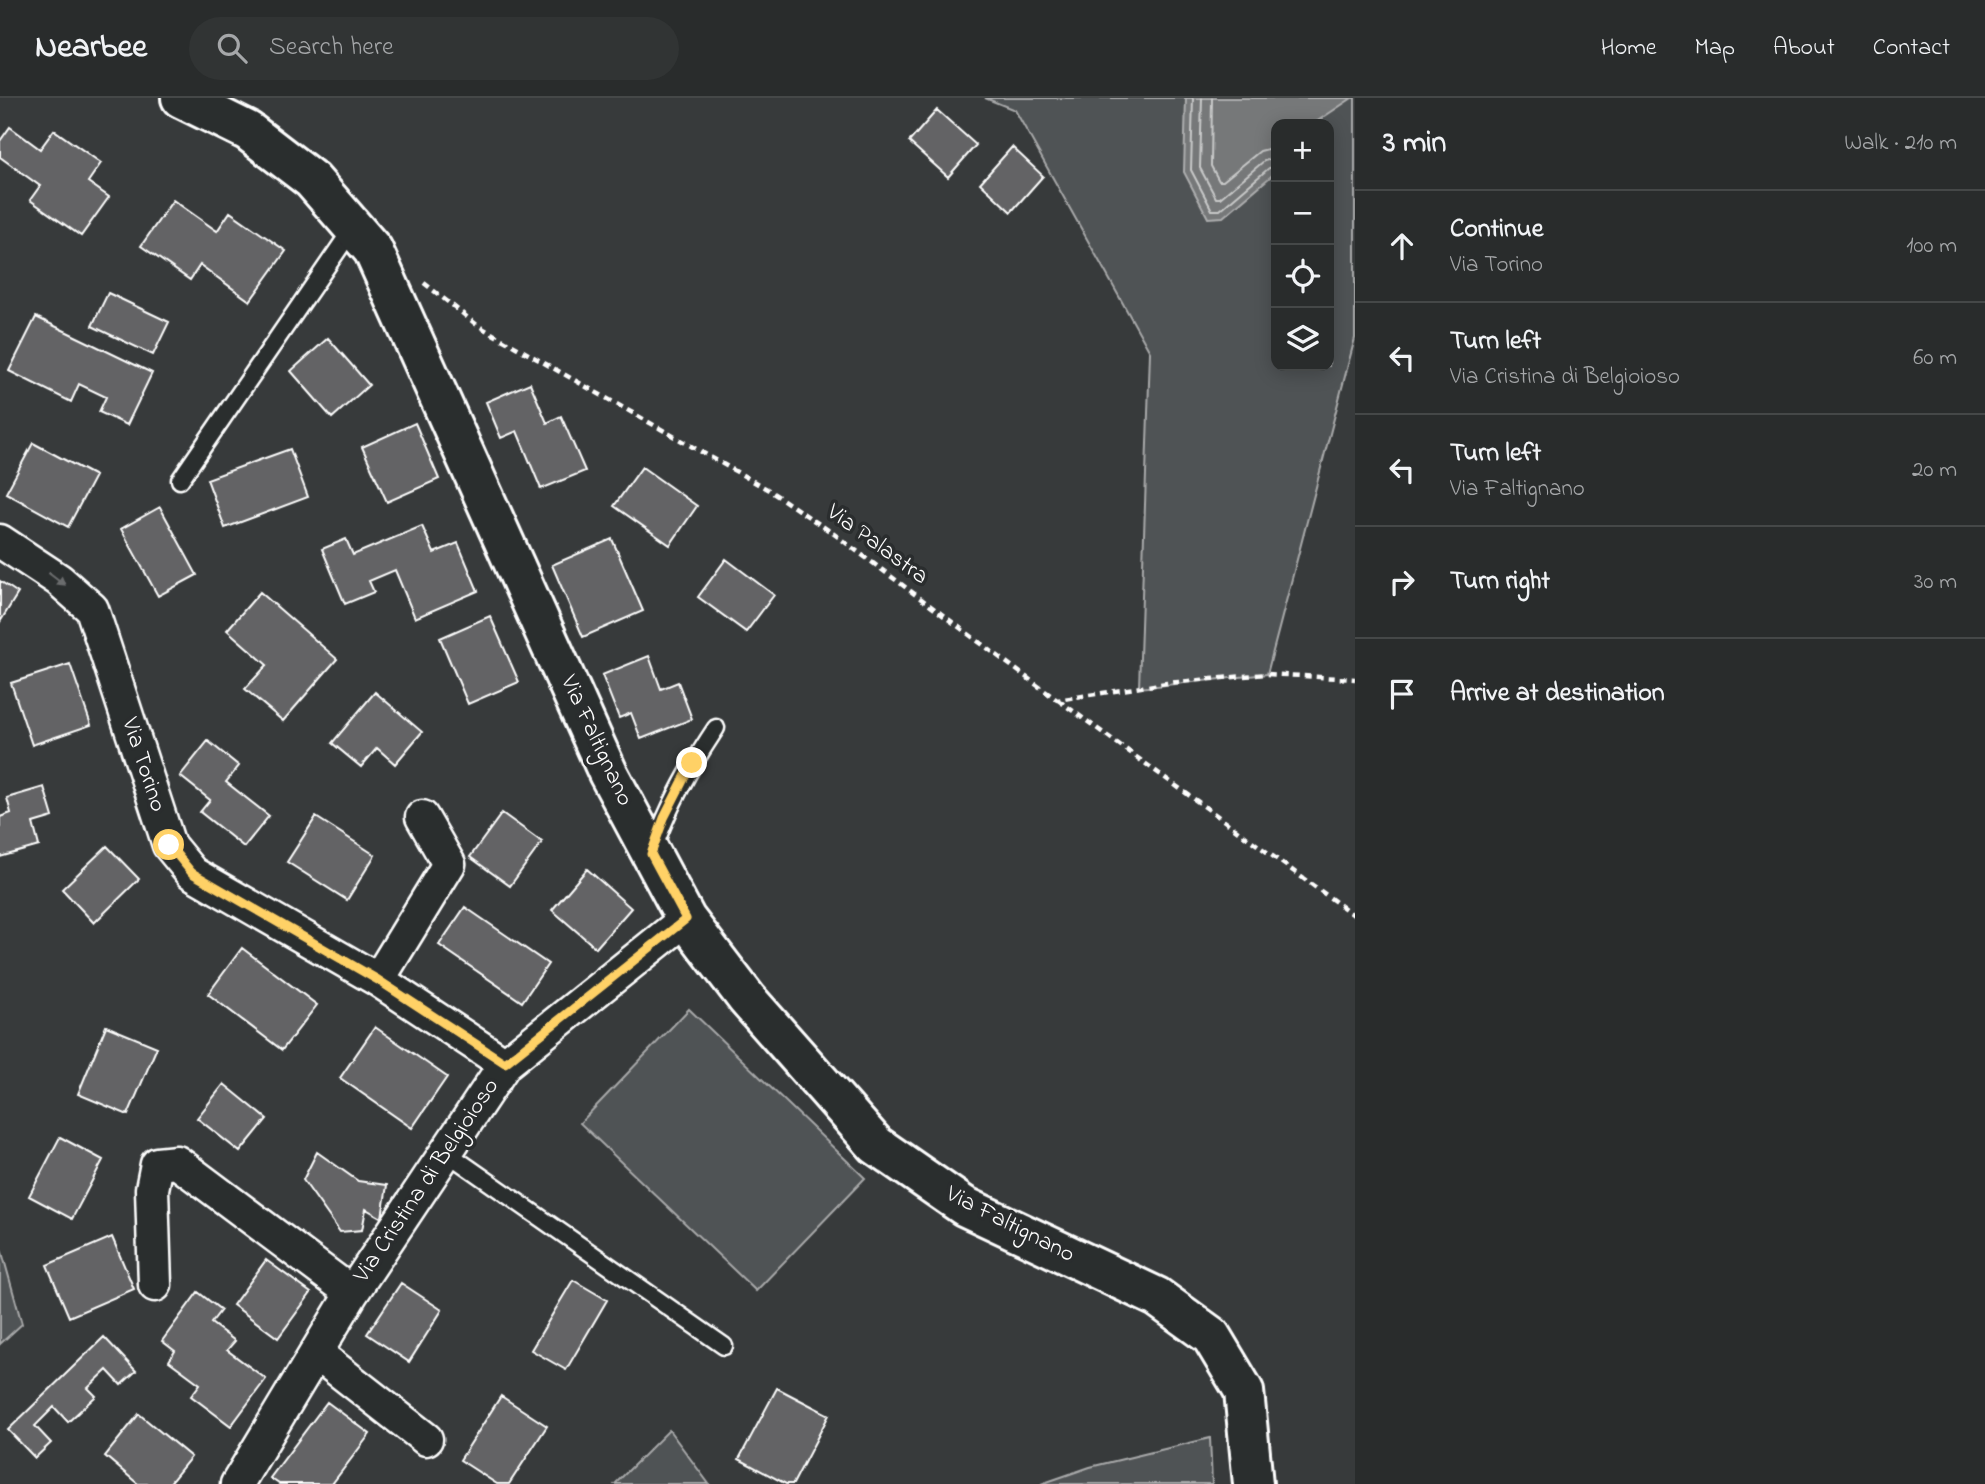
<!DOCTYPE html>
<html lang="en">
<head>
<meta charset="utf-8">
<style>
	:root { --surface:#292c2c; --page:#313434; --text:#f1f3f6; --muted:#a5a7a9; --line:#454848 }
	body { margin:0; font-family:"Indie Flower",sans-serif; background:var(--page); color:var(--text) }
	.controls { position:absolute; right:21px; top:21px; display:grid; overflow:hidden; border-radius:14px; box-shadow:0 4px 18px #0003 }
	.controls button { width:63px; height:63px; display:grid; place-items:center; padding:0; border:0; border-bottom:2px solid var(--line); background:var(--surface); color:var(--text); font:35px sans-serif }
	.stop { position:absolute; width:21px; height:21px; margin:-16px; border:5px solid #ffd166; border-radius:50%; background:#fff }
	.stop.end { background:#ffd166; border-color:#fff; box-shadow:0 2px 7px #0008 }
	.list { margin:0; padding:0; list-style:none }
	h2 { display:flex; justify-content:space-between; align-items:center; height:91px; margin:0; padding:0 28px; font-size:30px }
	h2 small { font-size:23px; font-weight:400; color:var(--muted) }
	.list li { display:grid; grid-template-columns:46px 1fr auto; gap:21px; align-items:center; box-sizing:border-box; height:112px; padding:0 28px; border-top:2px solid var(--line) }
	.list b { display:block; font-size:26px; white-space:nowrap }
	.list p { margin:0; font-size:23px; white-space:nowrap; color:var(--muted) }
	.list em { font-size:23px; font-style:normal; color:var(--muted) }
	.icon { flex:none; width:38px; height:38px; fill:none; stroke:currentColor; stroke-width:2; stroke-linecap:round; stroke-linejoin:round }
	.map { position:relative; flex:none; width:1355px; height:1386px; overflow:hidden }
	header { display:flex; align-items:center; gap:42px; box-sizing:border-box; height:98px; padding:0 35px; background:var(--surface); border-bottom:2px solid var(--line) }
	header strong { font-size:33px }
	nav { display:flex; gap:38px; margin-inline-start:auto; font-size:24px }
	.search { width:490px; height:63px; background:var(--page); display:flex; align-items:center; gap:18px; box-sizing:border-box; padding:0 24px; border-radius:38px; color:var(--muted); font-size:26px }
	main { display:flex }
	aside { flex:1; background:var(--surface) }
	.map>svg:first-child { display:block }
	.green { fill:#505354; stroke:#a8a9aa; stroke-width:2; fill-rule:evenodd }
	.water { fill:#767879; stroke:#adaeaf; stroke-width:2 }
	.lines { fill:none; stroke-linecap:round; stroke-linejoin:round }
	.shore { stroke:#c8c9c9; stroke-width:2 }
	.building { fill:#636465; stroke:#fff; stroke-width:2 }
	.service-casing { stroke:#fff; stroke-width:21 }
	.minor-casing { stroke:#fff; stroke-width:37 }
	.tertiary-casing { stroke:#fff; stroke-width:44 }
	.path { stroke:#fff; stroke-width:4.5; stroke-dasharray:7 5; stroke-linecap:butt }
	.service { stroke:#2a2d2e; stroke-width:16 }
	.minor { stroke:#2a2d2e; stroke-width:32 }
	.tertiary { stroke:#2a2d2e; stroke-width:38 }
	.oneway { fill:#6a6c6d }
	.route { stroke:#ffd166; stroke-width:9 }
	.labels { text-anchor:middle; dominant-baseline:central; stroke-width:7; stroke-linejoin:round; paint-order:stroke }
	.street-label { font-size:24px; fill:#fff; stroke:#2a2d2e }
</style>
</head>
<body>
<header>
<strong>Nearbee</strong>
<div class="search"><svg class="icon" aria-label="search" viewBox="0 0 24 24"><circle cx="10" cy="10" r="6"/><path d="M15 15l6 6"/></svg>Search here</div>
<nav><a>Home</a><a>Map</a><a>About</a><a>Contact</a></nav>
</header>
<main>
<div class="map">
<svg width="1355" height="1386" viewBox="0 0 1355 1386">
	<rect width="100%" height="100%" fill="#373a3b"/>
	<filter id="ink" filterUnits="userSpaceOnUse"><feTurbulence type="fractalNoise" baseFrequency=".0143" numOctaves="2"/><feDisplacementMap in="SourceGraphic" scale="14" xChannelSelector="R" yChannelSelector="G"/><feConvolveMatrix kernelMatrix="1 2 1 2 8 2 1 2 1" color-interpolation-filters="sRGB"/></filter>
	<g filter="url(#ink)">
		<!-- green -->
		<path class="green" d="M985,0H1355V240L1267,576L1139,590L1150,254L1015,12ZM1276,26H1329V268H1276Z
			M689,911L865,1080L756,1193L580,1025Z
			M0,1147L22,1226L0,1246Z
			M669,1332L709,1386H615Z
			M1210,1340L1212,1386H1041L1090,1369Z"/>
		<!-- water -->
		<path class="water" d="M1186,0H1352L1313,26H1276V74L1223,119L1208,120L1184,74Z"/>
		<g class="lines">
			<!-- shore -->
			<path class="shore" d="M1193,0L1191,72L1212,112H1220L1269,70L1276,69
				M1202,0L1200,70L1216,100H1220L1264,63L1276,60
				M1212,0L1211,68L1219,83H1223L1260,53L1276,49"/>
		</g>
		<!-- building -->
		<path class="building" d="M937,12L976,47L948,79L909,44Z
			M10,29L40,51L54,32L101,65L88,84L109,99L81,138L30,102L40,88L0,59V43Z
			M1012,49L1043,78L1011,114L980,85Z
			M173,102L217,133L230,114L286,153L250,203L200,167L190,182L141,148Z
			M108,195L169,224L153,257L92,228Z
			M36,219L152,275L127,327L99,314L106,299L79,286L71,304L9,273Z
			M328,240L369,287L332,320L291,273Z
			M530,285L547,325L561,318L585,373L541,391L517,333L501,340L486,304Z
			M415,325L439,381L387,404L362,349Z
			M33,345L95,378L68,429L6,395Z
			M290,351L308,399L225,430L207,381Z
			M642,369L697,408L670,447L614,408Z
			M160,409L197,477L158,498L121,431Z
			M422,428L434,455L458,445L478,493L415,520L395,472L369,483L374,494L345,506L322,451L346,441L353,457Z
			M612,441L643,513L583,539L552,467Z
			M726,461L774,497L746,534L698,499Z
			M0,483L18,495L0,524Z
			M260,494L337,561L283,623L245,591L267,567L227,532Z
			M490,518L519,584L468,606L440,540Z
			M649,558L661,591L678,584L692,621L641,641L631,615L619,620L602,577Z
			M70,566L91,627L32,647L11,585Z
			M375,594L422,634L395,666L377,650L361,669L332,645Z
			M208,643L239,668L226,684L269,718L244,749L200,714L210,702L180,678Z
			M44,689L53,719L33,725L39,748L0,759V719L11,715L7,700Z
			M502,715L542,744L510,788L470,759Z
			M316,719L375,757L347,802L287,764Z
			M107,748L139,781L94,825L62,791Z
			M587,771L631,810L596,850L552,812Z
			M465,809L548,866L522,904L439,847Z
			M242,850L317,907L282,952L208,896Z
			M106,928L157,949L128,1017L78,996Z
			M375,929L447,979L412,1030L340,980Z
			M224,986L267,1021L240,1054L197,1020Z
			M60,1039L103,1062L72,1121L29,1098Z
			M317,1054L358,1083L387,1087L382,1120L366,1111L362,1132L340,1134L303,1082Z
			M112,1139L134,1191L69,1219L47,1167Z
			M266,1162L311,1195L278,1240L233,1207Z
			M573,1182L607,1202L566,1272L531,1252Z
			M401,1185L442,1212L409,1264L367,1236Z
			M198,1194L221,1212L211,1225L235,1243L227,1252L266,1281L231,1328L191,1298L200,1286L169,1263L175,1253L162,1243Z
			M104,1239L136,1273L121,1287L107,1272L88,1290L96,1298L68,1324L54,1309L35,1328L51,1345L35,1360L8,1332Z
			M777,1290L829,1317L793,1386H786L739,1361Z
			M501,1298L547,1328L509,1386H497L460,1362Z
			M327,1304L370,1336L332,1386H279L270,1380Z
			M139,1316L191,1359L169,1386H138L105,1358Z"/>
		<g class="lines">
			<!-- service casing -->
			<g class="service-casing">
				<path id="service" d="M180,382L353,130
					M653,752C668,708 690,669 716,630
					M446,1054L724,1248"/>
			</g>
			<!-- minor casing -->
			<g class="minor-casing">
				<path id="minor" d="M0,443L59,482L92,511L169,747L192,775L378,882L505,966
					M378,882L449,766L422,719
					M155,1187L152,1091L157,1066L177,1064L352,1195
					M316,1255L426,1341
					M237,1386L352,1195L505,966L686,821"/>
			</g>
			<!-- tertiary casing -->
			<g class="tertiary-casing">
				<path id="tertiary" d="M181,0L248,33L312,82L373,152L608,675L686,821L747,901L876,1047L964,1108L1157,1199L1211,1238L1244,1293L1253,1386"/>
			</g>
			<!-- path -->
			<path class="path" d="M424,185L477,227L767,391L834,436L1057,602L1167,585L1267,576L1355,581
				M1058,602L1355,818"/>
			<!-- service -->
			<use href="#service" class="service"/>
			<!-- minor -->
			<use href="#minor" class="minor"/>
			<!-- tertiary -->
			<use href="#tertiary" class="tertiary"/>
		</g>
		<!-- one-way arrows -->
		<defs><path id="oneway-solid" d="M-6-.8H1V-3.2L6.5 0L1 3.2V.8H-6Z" transform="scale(1.75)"/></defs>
		<use class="oneway" href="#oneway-solid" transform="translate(57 481) rotate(37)"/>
	</g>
	<g class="lines" filter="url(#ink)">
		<!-- route -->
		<path class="route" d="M169,747L192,775L378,882L505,965L686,821L651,756L664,720L692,665"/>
	</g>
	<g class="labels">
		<!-- street labels -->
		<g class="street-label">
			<text transform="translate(877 447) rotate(36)">Via Palastra</text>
			<text transform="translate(596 643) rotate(65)">Via Faltignano</text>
			<text transform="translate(143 667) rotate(72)">Via Torino</text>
			<text transform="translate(427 1083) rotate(-56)">Via Cristina di Belgioioso</text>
			<text transform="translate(1010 1127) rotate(27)">Via Faltignano</text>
		</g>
	</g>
</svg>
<div class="controls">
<button>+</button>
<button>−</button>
<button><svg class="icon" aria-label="locate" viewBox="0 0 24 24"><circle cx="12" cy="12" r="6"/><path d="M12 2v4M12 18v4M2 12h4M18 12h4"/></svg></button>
<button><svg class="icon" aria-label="layers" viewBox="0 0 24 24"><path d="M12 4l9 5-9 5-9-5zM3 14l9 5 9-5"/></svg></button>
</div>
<div class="stop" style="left:169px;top:747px"></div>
<div class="stop end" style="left:692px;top:665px"></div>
</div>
<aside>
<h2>3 min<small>Walk · 210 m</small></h2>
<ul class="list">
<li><svg class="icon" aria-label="ahead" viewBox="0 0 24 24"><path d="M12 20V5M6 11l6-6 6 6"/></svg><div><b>Continue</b><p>Via Torino</p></div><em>100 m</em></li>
<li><svg class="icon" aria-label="left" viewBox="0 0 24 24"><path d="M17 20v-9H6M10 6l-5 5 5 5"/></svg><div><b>Turn left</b><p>Via Cristina di Belgioioso</p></div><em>60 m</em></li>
<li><svg class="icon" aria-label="left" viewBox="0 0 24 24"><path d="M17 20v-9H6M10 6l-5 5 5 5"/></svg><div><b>Turn left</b><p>Via Faltignano</p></div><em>20 m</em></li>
<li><svg class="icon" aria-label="right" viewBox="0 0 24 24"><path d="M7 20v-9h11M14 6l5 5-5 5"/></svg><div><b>Turn right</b></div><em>30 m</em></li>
<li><svg class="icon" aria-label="arrive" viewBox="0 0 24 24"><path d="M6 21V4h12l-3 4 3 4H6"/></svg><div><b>Arrive at destination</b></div></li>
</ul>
</aside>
</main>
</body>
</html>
